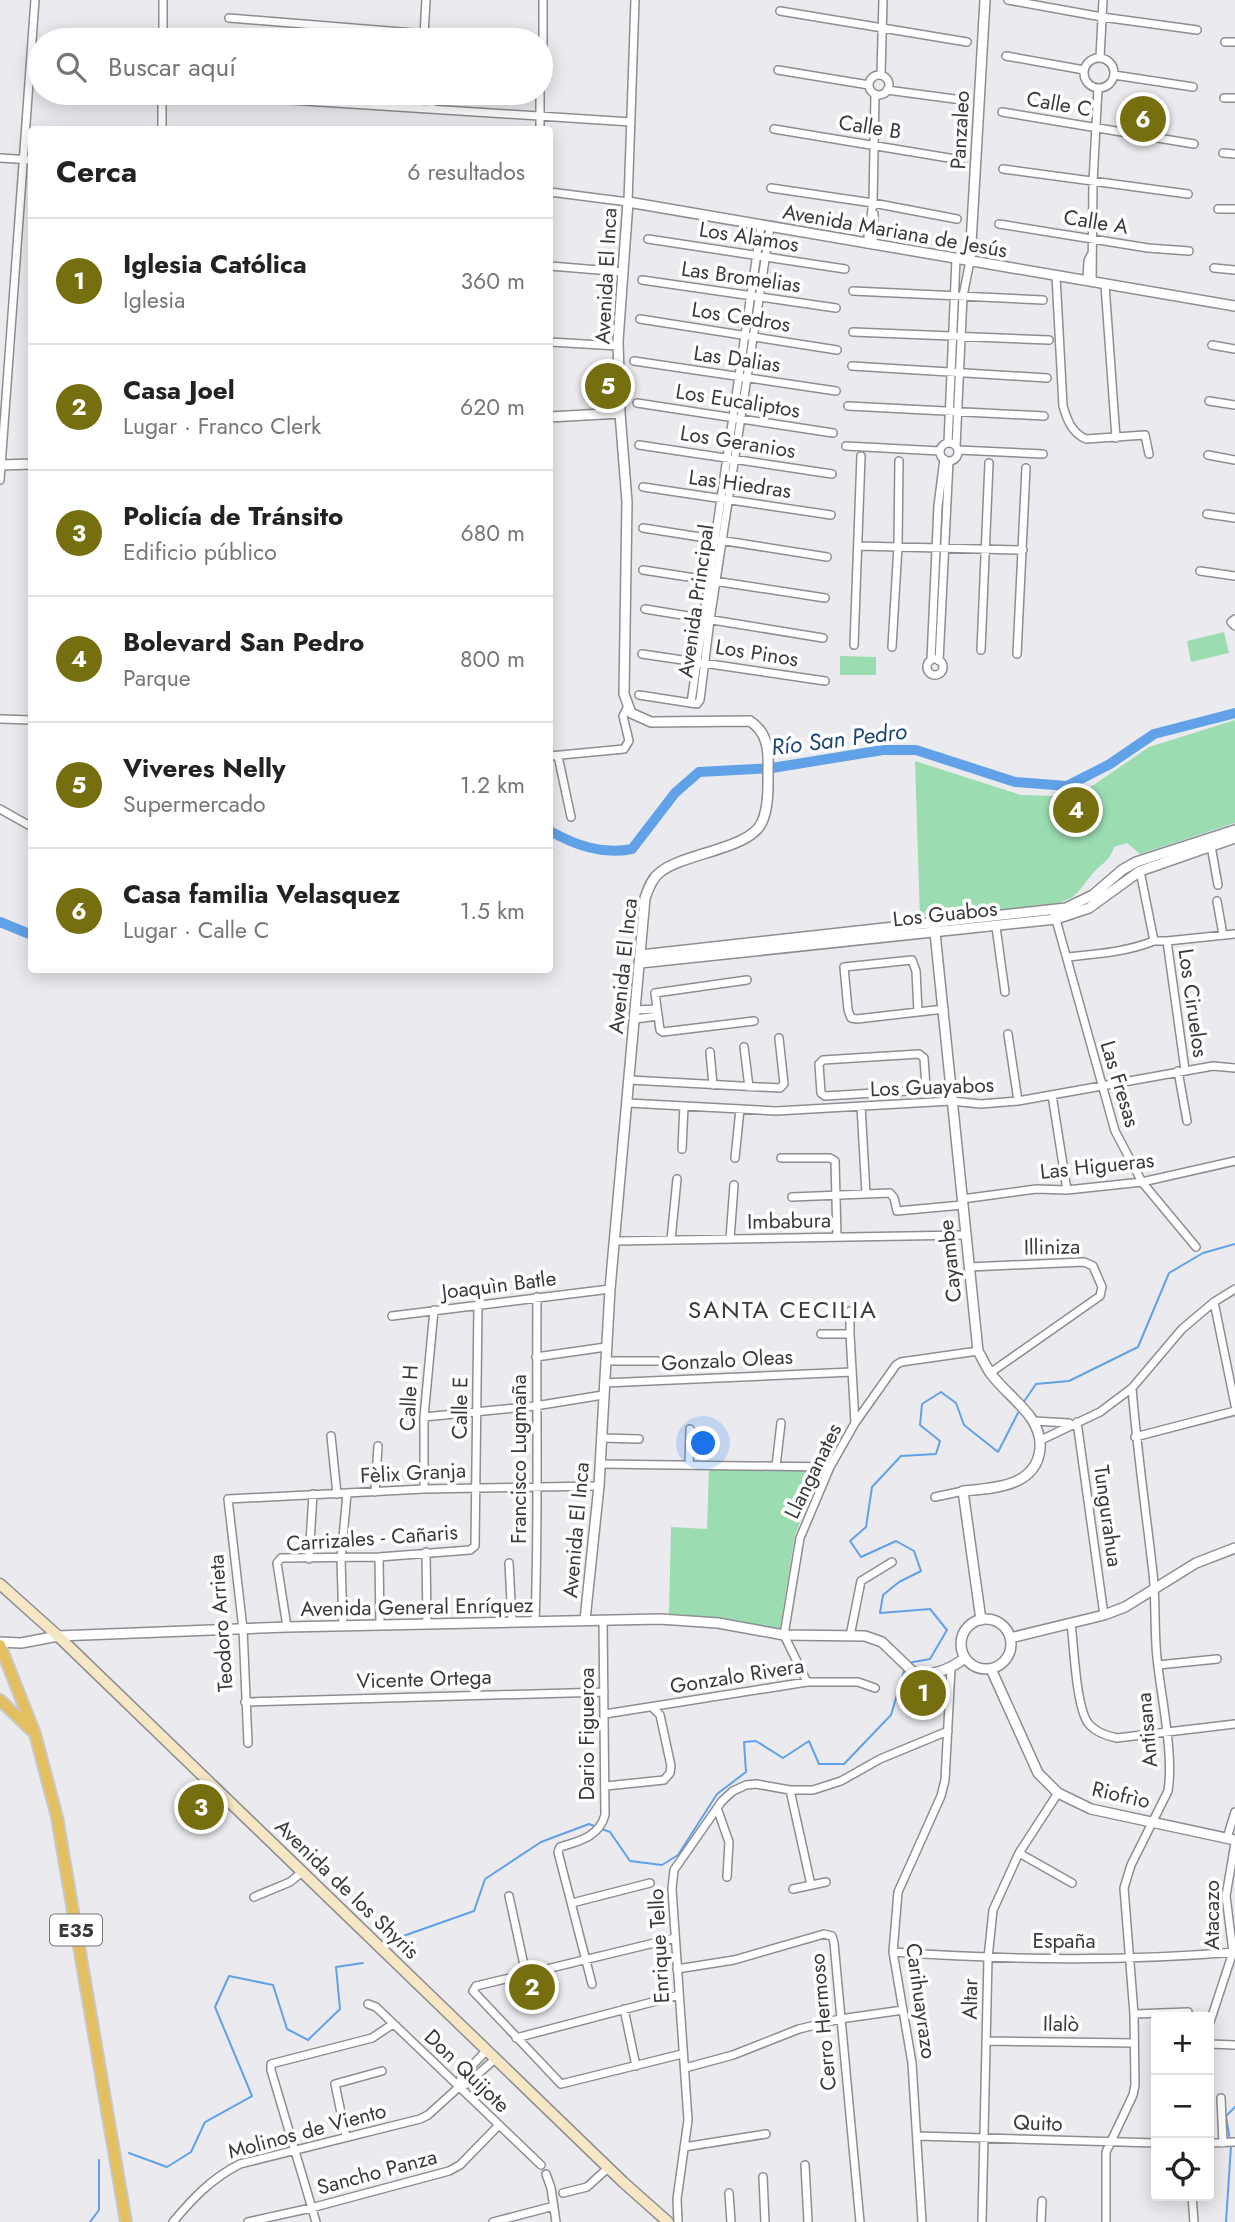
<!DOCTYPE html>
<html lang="es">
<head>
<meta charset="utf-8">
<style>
	:root { --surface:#fff; --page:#f6f6f6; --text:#222; --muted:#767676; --line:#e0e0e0; --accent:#766f0f }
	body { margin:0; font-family:Jost,sans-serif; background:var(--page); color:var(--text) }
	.controls { position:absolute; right:21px; bottom:21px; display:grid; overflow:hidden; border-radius:7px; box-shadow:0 4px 18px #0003 }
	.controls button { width:63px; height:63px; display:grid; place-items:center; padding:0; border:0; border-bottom:2px solid var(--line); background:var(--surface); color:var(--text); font:35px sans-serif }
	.you { position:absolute; left:704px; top:1444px; width:24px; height:24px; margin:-18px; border:5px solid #fff; border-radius:50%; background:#1a73e8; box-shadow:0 0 0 10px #1a73e833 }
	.badge { display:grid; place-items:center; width:46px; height:46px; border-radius:50%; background:var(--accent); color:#fff; font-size:23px; font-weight:700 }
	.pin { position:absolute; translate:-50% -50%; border:4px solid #fff; box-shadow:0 2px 7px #0006 }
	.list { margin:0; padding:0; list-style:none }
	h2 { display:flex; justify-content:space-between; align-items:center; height:91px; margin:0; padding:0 28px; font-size:30px }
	h2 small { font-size:23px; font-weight:400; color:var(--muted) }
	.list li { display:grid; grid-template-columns:46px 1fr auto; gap:21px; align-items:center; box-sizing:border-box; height:126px; padding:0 28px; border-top:2px solid var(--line) }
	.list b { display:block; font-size:26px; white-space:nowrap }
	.list p { margin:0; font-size:23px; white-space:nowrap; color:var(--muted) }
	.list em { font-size:23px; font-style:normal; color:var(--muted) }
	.icon { flex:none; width:38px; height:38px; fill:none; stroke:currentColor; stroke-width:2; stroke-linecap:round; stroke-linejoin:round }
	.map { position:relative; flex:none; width:1235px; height:2222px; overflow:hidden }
	.search { position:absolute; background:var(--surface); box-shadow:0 4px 18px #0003; left:28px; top:28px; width:525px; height:77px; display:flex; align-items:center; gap:18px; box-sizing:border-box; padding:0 24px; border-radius:38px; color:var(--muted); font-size:26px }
	.panel { position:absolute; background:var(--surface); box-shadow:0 4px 18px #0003; left:28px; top:126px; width:525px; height:847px; border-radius:7px }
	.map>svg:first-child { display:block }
	.green { fill:#9cdcb1 }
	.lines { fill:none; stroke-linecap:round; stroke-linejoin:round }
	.stream { stroke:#61a1e7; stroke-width:2 }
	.river { stroke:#61a1e7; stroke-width:10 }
	.minor-casing { stroke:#8e8d91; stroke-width:10 }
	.tertiary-casing { stroke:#8e8d91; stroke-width:12 }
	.secondary-casing { stroke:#8e8d91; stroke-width:13 }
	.trunk-casing { stroke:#c8c8c8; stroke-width:14 }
	.minor { stroke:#fff; stroke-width:7 }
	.tertiary { stroke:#fff; stroke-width:9 }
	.secondary { stroke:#f5e7c4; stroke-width:10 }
	.trunk { stroke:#e4bf60; stroke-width:10 }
	.labels { text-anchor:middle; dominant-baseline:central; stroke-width:7; stroke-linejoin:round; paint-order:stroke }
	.shield { fill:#fff; stroke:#757576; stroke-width:2 }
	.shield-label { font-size:19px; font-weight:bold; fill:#3a3a3c }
	.street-label { font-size:21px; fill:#3a3a3c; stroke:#fff }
	.water-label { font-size:23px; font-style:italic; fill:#1b4775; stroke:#fff }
	.quarter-label { font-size:24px; letter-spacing:2px; fill:#3a3a3c; stroke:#fff }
</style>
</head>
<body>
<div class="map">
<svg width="1235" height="2222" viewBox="0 0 1235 2222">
	<rect width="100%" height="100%" fill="#ebebef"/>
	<!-- green -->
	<path class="green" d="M1224,632L1229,653L1191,662L1187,641Z
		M840,656L876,657V675H840Z
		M1235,720V823L1140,854L1127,843L1114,847C1110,860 1104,862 1095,871C1088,878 1082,889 1074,896C1055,911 949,916 920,919L915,761L1021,795L1054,796L1092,786L1149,747Z
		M709,1468L814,1470L818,1476L795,1535L780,1629L727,1620L669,1614L671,1527L707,1529Z"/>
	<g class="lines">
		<!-- stream -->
		<path class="stream" d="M1023,1403L1036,1384L1069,1381L1138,1347L1169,1273L1203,1253L1235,1244
			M908,1663L930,1659L947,1630L930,1609L880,1613L883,1595L899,1582L921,1571L914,1551L896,1541L861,1557L850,1541L866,1527L872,1487L901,1456L936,1454L940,1441L920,1425L922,1404L941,1392L956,1403L964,1425L998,1452L1019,1411
			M602,1829L610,1832L630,1861L662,1865L678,1855L717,1794L746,1772L744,1742L756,1741L783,1758L809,1741L819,1764H844L891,1715L904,1671
			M389,1941L474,1911L485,1879L541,1842L589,1824L597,1827
			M1230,2141L1226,2116L1235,2107
			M129,2153L167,2167L191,2152L205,2122L252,2096L215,2007L229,1976L273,1985L287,2029L308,2040L340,2009L336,1967L363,1963
			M90,2222L99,2210V2160
			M1226,2222L1231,2146"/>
		<!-- river -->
		<path class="river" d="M550,831C575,845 602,855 632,849L675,793L699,772L772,768L883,750H916L1015,782L1067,786L1110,764L1154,734L1235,713
			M0,922L32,935"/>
		<!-- minor casing -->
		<g class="minor-casing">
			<path id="minor" d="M543,0V43
				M1008,0L1102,17L1197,30
				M780,11L967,42
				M229,18L500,40
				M424,35L426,0
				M163,40V0
				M1225,42H1235
				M541,43H543L541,87
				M1006,56L1084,70
				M1084 73a15 15 0 1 1 30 0a15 15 0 1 1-30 0Z
				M1100,58L1103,0
				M778,70L869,85
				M881,75L883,0
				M1114,75L1193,87
				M869 85a10 10 0 1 1 20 0a10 10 0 1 1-20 0Z
				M887,90L962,100
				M179,93L631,122
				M1224,98H1235
				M431,109L432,93
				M1002,112L1194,144
				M774,129L961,160
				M162,130V93
				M540,130V93
				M1223,153L1235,154
				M0,158L32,160
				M1003,169L1188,194
				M771,188L873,203L957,219
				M550,192L628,202L635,0
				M1218,209H1235
				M999,224L1148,248L1189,251
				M648,239L845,269
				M867,244L873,203L875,94
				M873,245L874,214
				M550,266L623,272
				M1214,268L1235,270
				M1056,276L1063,406C1067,420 1072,433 1086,439L1145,435L1149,454
				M642,280L836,308
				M1087,281L1088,261L1091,255
				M1092,282L1093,182L1098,88
				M1105,285L1116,438
				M853,291L1043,300
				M640,319L837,350
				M853,332L1049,340
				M550,342L618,346
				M1212,345L1235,349
				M634,361L836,391
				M852,366L1047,378
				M1209,401L1235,405
				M637,403L833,433
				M848,406L1044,416
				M948,443L956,259
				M940 452a9 9 0 1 1 18 0a9 9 0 1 1-18 0Z
				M639,445L832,474
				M846,446L940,451
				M956,446L963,296L970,261
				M958,450L1043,454
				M1208,455L1235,460
				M0,480L35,0
				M643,487L831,515
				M1207,514L1235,518
				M643,528L827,557
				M859,546L1023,550
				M643,570L825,598
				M1200,571L1235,576
				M645,609L823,638
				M1235,619L1231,622L1235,626
				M854,645L861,456
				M892,647L898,546L899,461
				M981,650L989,463
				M642,654L825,681
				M1017,654L1026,468
				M927 667a8 8 0 1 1 16 0a8 8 0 1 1-16 0Z
				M931,660L938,506L944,459
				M939,661L949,461
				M639,695L697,704L700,700L710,620L770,227
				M691,703L761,226
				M0,719L32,720
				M550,756L624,749L629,741L623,716L628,706
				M558,756L571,817
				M0,809L32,827
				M1211,846L1218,885
				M1140,871L1154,941H1167L1185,1070
				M1217,901L1223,935
				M1053,909L1115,1131L1142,1182L1196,1247
				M996,927L1005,992
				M1167,941L1235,934
				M1067,957C1097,954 1126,952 1154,941
				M747,980L655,993L660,1030L663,1032L754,1021
				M636,1010L657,1009
				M918,1012L916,971L912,960L844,967L848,1010L851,1018L857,1019L944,1009
				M635,1019L658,1016
				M1008,1034L1018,1101
				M744,1047L749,1087
				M710,1052L713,1085
				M919,1054L924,1058L926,1088L924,1090L825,1096L821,1093L819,1064L823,1060Z
				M1178,1071L1187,1121
				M630,1080L780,1088L784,1084L779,1038
				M1052,1095L1067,1190
				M628,1103L776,1111L951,1101L981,1104L1018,1101L1213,1066L1235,1068
				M861,1106L866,1194
				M682,1149L684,1106
				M735,1158L740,1109
				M781,1158H830L835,1161L837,1237
				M792,1197L890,1193L894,1198L897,1211L962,1205
				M962,1199L1036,1189L1067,1190L1142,1182L1235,1161
				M730,1239L734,1185
				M671,1240L677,1179
				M615,1241L964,1235
				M969,1267L1084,1262L1093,1266L1102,1287L1100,1296L990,1373
				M1214,1302L1235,1405
				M392,1316L610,1289
				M821,1334H850L855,1423
				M850,1334V1311
				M536,1357L606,1347
				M605,1361H657
				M604,1383L852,1372
				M424,1417L535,1406L603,1395
				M1033,1421L1069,1423
				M1077,1422L1104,1615
				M331,1436L337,1494
				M1135,1437L1235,1411
				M601,1438L639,1439
				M1041,1440L1100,1412L1132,1388L1182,1329L1214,1302L1235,1289
				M600,1464L830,1467
				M689,1465L690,1429
				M776,1466L781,1423
				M424,1489V1417L434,1310
				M375,1492L378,1446
				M935,1497L963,1491
				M426,1552L427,1624
				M379,1557L380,1625
				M309,1559L313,1494
				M509,1563L512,1621
				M535,1621C539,1513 536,1405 537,1297
				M1071,1623C1074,1647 1076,1706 1088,1723C1095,1732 1107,1736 1117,1738L1235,1724
				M343,1626L341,1559L347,1494
				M287,1627L277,1563L281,1558L379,1557L470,1550L475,1546L478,1305
				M850,1636L861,1581L892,1562
				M1158,1665L1217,1659
				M807,1682L784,1635L800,1538L830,1467L855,1423L896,1365L901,1362L978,1351
				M245,1702L604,1692
				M605,1714L807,1682H858L875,1688
				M248,1743L243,1629L228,1499L424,1489L599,1486
				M606,1786L664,1780L670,1773L671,1766L660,1715L652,1707
				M790,1790L811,1885
				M717,1808L729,1842L727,1877
				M1227,1838L1235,1812
				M1019,1853L1072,1883
				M793,1889L826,1882
				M509,1896L526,1974
				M254,1897L290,1882L302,1872
				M572,1903L650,1883
				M675,1938L476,1986L473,1991L561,2084L682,2054
				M893,1952C1007,1960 1121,1962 1235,1952
				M677,1969L734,1960L824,1934L832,1936L834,1943L860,2222
				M592,1984L558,1852L560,1847C579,1841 599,1837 605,1815L603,1620
				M368,2004L376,2007L541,2165
				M624,2009L636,2066
				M1134,2014L1188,2012
				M1209,2025L1233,1952L1226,1896L1235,1843
				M516,2038L679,1995
				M987,2041L1134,2043
				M1209,2044L1235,2045
				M685,2068L733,2055L799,2029L840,2019L903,2010
				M459,2087L461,2077L487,2050
				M1221,2098L1223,2143
				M918,2136L1156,2143
				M346,2137L335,2084L382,2071
				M1209,2143L1235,2142
				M684,2147L766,2134
				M805,2165L808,2222
				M546,2174L551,2188L556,2222
				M763,2177L765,2222
				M563,2193L587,2187L608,2168
				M729,2193L731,2222
				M1192,2196L1194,2222
				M173,2222C193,2198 212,2178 240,2164L420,2119L428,2115L459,2087L467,2084L496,2058
				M248,2222L311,2208L449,2171L460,2165L498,2126
				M316,2222L271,2070V2064L372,2038L393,2024
				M493,2222L554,2206
				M678,2222L677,2199L688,2120L672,1889L674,1870L722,1801L733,1791L746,1785L756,1784L790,1790H813L841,1781L880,1759L948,1731
				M922,2222L912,2063L893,1952L898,1892L941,1796L945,1780L951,1668
				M982,2222L988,1958L993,1910L1019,1853L1058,1793
				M1041,2222L1042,2201
				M1106,2222V2152L1133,2095L1135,2085L1134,2014L1124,1888L1131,1865L1168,1791C1174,1754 1161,1697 1157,1658C1154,1630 1156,1601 1153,1573C1146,1512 1137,1450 1132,1388"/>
		</g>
		<!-- tertiary casing -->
		<g class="tertiary-casing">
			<path id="tertiary" d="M970,261L985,0
				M550,417L620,413
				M0,465L32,464
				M934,923L978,1351C982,1358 986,1367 991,1374C1003,1390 1020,1402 1031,1418C1037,1427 1041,1438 1040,1449C1036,1487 994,1488 963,1491L981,1620
				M641,955L1066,908L1093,895L1122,870L1136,862L1235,830
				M640,963L1056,919L1089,908L1140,871L1235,838
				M961 1644a25 25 0 1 1 50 0a25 25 0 1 1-50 0Z
				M585,1620L599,1486L610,1289L645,898C648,890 651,880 658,874C680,853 750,850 762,822C769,806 768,786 768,769C769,750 767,732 750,721L651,722L631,713L624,694L627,502L620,413L618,341L628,202L1235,306
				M1010,1638L1104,1615L1125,1607L1196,1563L1235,1548
				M0,1642L21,1643L58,1636L287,1627L660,1619L718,1623L784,1635L865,1636L882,1642L912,1671C930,1678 950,1669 965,1658
				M991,1669L1038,1773L1058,1793L1091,1809L1235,1840"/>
		</g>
		<!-- secondary casing -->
		<g class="secondary-casing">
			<path id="secondary" d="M0,1584L58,1636L623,2182L668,2222"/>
		</g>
		<!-- trunk casing -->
		<g class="trunk-casing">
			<path id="trunk" d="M0,1645L35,1734L57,1817L126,2222
				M0,1700L31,1730"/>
		</g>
		<!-- minor -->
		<use href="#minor" class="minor"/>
		<!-- tertiary -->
		<use href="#tertiary" class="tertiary"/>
		<!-- secondary -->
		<use href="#secondary" class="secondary"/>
		<!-- trunk -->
		<use href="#trunk" class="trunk"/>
	</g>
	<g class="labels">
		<!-- shield labels -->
		<rect class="shield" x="50" y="1914.5" width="52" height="31" rx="5"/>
		<g class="shield-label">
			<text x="76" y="1930">E35</text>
		</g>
		<!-- street labels -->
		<g class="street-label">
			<text transform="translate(1059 104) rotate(10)">Calle C</text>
			<text transform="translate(870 127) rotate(9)">Calle B</text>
			<text transform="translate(960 130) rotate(-87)">Panzaleo</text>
			<text transform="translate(1096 222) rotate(9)">Calle A</text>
			<text transform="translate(895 231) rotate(10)">Avenida Mariana de Jesús</text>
			<text transform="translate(749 237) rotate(9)">Los Alamos</text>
			<text transform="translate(606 276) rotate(-87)">Avenida El Inca</text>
			<text transform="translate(741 277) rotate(8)">Las Bromelias</text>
			<text transform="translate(741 317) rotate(9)">Los Cedros</text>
			<text transform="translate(737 359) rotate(8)">Las Dalias</text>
			<text transform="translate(738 401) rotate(9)">Los Eucaliptos</text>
			<text transform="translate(738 442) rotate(9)">Los Geranios</text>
			<text transform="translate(740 484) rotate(8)">Las Hiedras</text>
			<text transform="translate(696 601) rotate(-82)">Avenida Principal</text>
			<text transform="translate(757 653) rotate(9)">Los Pinos</text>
			<text transform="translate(945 914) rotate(-6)">Los Guabos</text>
			<text transform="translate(623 966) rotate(-84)">Avenida El Inca</text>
			<text transform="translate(1193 1003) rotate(82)">Los Ciruelos</text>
			<text transform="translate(1120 1084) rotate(73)">Las Fresas</text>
			<text transform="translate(932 1087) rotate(-2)">Los Guayabos</text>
			<text transform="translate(1097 1166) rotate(-6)">Las Higueras</text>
			<text transform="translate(789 1221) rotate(-1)">Imbabura</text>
			<text transform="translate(1052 1247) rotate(-1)">Illiniza</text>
			<text transform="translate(950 1261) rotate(-96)">Cayambe</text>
			<text transform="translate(499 1285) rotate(-7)">Joaquìn Batle</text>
			<text transform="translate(727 1360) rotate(-3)">Gonzalo Oleas</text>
			<text transform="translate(409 1398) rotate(-87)">Calle H</text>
			<text transform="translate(460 1408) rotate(-89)">Calle E</text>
			<text transform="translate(519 1459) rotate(-90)">Francisco Lugmaña</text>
			<text transform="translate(813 1471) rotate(-64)">Llanganates</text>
			<text transform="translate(413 1473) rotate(-3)">Fèlix Granja</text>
			<text transform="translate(1108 1516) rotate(82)">Tungurahua</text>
			<text transform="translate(576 1530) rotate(-85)">Avenida El Inca</text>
			<text transform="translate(372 1538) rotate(-4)">Carrizales - Cañaris</text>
			<text transform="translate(417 1607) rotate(-1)">Avenida General Enríquez</text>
			<text transform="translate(221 1623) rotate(-94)">Teodoro Arrieta</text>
			<text transform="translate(737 1676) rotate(-9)">Gonzalo Rivera</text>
			<text transform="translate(424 1679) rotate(-2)">Vicente Ortega</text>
			<text transform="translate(1147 1730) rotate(-95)">Antisana</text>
			<text transform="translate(587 1734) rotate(-90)">Dario Figueroa</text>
			<text transform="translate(1121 1795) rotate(13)">Riofrìo</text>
			<text transform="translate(347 1889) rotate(44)">Avenida de los Shyris</text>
			<text transform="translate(1212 1915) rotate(-90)">Atacazo</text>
			<text x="1064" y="1941">España</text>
			<text transform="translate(659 1946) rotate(-93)">Enrique Tello</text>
			<text transform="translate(970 1999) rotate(-89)">Altar</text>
			<text transform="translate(921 2001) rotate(82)">Carihuayrazo</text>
			<text transform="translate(823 2022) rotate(-95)">Cerro Hermoso</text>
			<text transform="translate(1061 2024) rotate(1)">Ilalò</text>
			<text transform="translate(467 2071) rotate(44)">Don Quijote</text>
			<text transform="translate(1038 2123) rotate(2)">Quito</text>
			<text transform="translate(307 2131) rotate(-15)">Molinos de Viento</text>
			<text transform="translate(377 2172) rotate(-15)">Sancho Panza</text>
		</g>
		<!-- water labels -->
		<g class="water-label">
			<text transform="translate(839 739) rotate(-7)">Río San Pedro</text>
		</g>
		<!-- quarter labels -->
		<g class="quarter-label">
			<text x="783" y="1309">SANTA CECILIA</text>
		</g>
	</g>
</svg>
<div class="controls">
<button>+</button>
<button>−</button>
<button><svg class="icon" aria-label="locate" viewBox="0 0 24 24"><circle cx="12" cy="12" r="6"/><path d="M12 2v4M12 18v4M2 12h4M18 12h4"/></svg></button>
</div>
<div class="you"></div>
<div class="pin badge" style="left:923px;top:1693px">1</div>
<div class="pin badge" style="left:532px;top:1987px">2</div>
<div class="pin badge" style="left:201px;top:1807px">3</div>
<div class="pin badge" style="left:1076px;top:810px">4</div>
<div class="pin badge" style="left:608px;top:386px">5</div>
<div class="pin badge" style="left:1143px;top:119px">6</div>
<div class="search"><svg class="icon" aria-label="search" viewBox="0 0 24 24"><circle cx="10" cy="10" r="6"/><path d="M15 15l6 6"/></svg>Buscar aquí</div>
<section class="panel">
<h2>Cerca<small>6 resultados</small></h2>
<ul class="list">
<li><span class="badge">1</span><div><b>Iglesia Católica</b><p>Iglesia</p></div><em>360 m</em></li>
<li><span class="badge">2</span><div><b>Casa Joel</b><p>Lugar · Franco Clerk</p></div><em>620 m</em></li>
<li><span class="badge">3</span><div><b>Policía de Tránsito</b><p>Edificio público</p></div><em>680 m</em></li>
<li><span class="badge">4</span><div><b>Bolevard San Pedro</b><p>Parque</p></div><em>800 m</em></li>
<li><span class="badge">5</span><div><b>Viveres Nelly</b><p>Supermercado</p></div><em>1.2 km</em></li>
<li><span class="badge">6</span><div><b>Casa familia Velasquez</b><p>Lugar · Calle C</p></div><em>1.5 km</em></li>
</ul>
</section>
</div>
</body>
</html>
